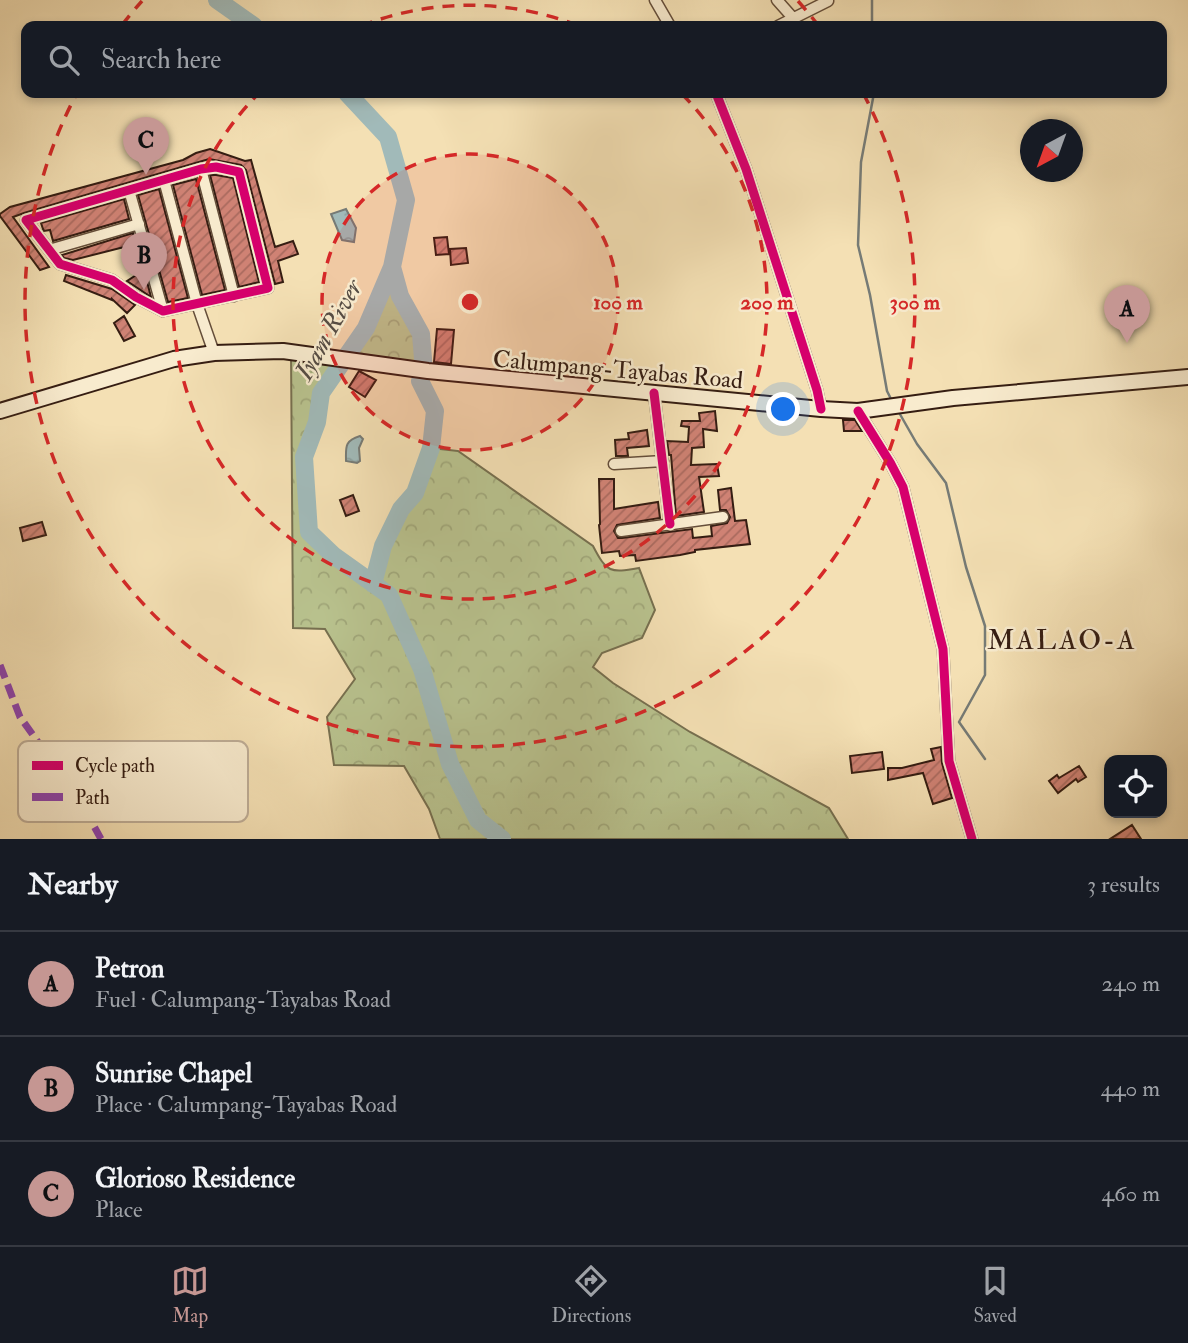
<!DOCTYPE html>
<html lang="en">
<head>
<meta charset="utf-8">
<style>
	:root { --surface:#171b24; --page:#242831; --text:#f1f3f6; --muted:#9ea1a6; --line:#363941; --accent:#c59692 }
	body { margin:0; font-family:"IM FELL Double Pica",serif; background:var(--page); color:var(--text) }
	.controls { position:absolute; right:21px; bottom:21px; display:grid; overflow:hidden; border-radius:14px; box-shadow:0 4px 10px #0003 }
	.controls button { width:63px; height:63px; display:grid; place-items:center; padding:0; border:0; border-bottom:2px solid var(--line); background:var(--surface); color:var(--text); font:35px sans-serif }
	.compass { position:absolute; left:1020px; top:119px; width:63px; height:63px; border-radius:50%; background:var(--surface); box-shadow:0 4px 10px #0003; rotate:221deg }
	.you { position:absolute; left:784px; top:410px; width:24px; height:24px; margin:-18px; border:5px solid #fff; border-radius:50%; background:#1a73e8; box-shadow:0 0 0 10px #1a73e833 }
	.badge { display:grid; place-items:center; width:46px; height:46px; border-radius:50%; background:var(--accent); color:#111; font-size:23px; font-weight:700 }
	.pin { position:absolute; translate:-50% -58px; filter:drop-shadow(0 2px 4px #0008) }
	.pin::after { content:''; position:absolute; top:37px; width:24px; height:21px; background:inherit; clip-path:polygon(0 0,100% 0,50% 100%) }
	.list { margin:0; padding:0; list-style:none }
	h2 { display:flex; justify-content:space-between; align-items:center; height:91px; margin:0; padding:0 28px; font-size:30px }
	h2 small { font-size:23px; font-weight:400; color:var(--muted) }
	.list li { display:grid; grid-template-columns:46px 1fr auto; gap:21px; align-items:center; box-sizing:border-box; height:105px; padding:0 28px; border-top:2px solid var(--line) }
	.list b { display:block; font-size:26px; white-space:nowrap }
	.list p { margin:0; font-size:23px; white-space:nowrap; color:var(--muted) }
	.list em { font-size:23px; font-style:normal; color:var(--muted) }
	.icon { flex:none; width:38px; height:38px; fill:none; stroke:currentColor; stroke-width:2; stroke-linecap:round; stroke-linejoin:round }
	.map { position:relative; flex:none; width:1188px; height:839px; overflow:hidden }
	.search { position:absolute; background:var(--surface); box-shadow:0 4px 10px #0003; left:21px; right:21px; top:21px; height:77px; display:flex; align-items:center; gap:18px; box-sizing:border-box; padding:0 24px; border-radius:14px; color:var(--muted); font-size:26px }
	.sheet { height:406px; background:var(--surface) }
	nav { display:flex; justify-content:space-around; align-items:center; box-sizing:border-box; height:98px; border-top:2px solid var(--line); background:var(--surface); font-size:19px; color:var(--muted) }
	nav a { display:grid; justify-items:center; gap:4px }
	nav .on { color:var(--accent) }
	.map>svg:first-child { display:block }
	.forest { fill:url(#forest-crowns); stroke:#777050; stroke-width:2 }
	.water { fill:url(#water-ripples); stroke:#767b76; stroke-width:2 }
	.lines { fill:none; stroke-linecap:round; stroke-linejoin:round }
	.stream { stroke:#767b76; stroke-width:2.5 }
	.river { stroke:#a1bab9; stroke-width:18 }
	.building { fill:url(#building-hatch); stroke:#351d12; stroke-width:2 }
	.street-casing { stroke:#654e3a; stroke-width:13 }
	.secondary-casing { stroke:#351d12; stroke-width:18 }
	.street { stroke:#f8ebce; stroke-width:10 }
	.secondary { stroke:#f8ebce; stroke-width:14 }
	.quiet { stroke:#8e44ad; stroke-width:7; stroke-dasharray:14 7; stroke-linecap:butt }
	.cycleway-casing { stroke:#f8ebce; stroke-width:13 }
	.cycleway { stroke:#d6006c; stroke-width:9 }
	.ring { fill:none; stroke:#d62828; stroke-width:3.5; stroke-dasharray:12 9 }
	.labels { text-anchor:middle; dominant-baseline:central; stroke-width:5; stroke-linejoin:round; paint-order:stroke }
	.street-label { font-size:24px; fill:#351d12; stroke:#f8ebce }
	.water-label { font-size:26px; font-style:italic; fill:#554c44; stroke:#f8ebce }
	.quarter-label { font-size:28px; letter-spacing:2px; fill:#351d12; stroke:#f8ebce }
	.key { fill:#f8ebce; stroke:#bead96; stroke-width:2 }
	.key-label { font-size:19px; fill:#351d12 }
	.centre { fill:#d62828; stroke:#f8ebce; stroke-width:3.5 }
	.ring-label { font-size:21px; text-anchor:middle; font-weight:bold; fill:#d62828; stroke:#f8ebce; stroke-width:5; stroke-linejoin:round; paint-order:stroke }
</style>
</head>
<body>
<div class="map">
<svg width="1188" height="839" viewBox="0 0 1188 839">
	<defs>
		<pattern id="forest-crowns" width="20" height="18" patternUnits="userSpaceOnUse" patternTransform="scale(1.75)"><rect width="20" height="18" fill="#b9c38f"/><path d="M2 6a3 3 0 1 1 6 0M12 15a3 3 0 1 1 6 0" fill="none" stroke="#a0a77a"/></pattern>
		<pattern id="water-ripples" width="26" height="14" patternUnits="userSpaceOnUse" patternTransform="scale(1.75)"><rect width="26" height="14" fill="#a1bab9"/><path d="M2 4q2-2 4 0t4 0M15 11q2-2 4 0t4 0" fill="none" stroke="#8b9f9e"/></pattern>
		<pattern id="building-hatch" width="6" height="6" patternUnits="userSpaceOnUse" patternTransform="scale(1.75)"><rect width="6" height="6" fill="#cf8274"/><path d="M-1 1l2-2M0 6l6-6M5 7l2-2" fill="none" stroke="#a96a5e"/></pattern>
	</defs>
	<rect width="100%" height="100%" fill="#f4e0b4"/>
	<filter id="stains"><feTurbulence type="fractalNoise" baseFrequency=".00286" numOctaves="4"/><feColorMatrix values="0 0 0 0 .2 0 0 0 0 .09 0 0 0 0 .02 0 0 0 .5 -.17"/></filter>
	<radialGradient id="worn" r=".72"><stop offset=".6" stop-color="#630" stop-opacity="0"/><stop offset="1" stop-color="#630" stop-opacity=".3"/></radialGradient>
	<!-- forest -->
	<path class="forest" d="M392,267L400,296L421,334L424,371L343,361L321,393L317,422L304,457L310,532L333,555L373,583L383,546L401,509L415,493L431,448L458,451L593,546C607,573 610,573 639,568L655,610L642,638L602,653L593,667L613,683L690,732L829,808L848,839H440L429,809L404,766L334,765L327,717L355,679L325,629L293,628L291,352L344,360L366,328Z"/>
	<!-- water -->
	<path class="water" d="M346,209L356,228L354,242L342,240L331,214Z
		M360,436L363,439L359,448L360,461L357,463L346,461C346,447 344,441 360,436Z"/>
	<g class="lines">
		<!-- stream -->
		<path class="stream" d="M872,0V26
			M874,93L861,162L858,245L870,295L887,391L892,401
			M897,409L917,444L946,483L966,567L985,626V675L959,722L985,759"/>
		<!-- river -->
		<path class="river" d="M217,0L254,26
			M347,93L388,137L406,200L392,267L366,328L321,393L317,422L304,457L309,532L333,555L389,595L422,669L450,764L478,820L502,839
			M373,584L383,546L401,509L415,493L431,448L435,411L420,381L424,371L421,334L400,296L392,267"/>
	</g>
	<!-- building -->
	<path class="building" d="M210,149L245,161L251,160L275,247L293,241L298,254L278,261L283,282L275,284L246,170L241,165L209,159L24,213L13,217L49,267L40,270L0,216V214L10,207L183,160L196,153Z
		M210,175H216L233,178L259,282L239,287Z
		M196,179L225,290L202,295L173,185Z
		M159,189L188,298L168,302L138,195Z
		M124,199L129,219L53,241L50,230L44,231L43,229L41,223Z
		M133,233L136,244L73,260L64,258L62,255Z
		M447,237L449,254L436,255L434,238Z
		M466,248L468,263L451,265L450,249Z
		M144,270L151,297L127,281Z
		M66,275L112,289L135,305L127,313L112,299V300L64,281Z
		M124,316L135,336L124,341L114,323Z
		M437,329L454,330L451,364L434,362Z
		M359,371L376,380L365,397L349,387Z
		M715,411L717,431L703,429L704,447L692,448L691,465L717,464L719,476L699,477L704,512L676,516L671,455H669L667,441L688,442L689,427L681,426L682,421H700L699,413Z
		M843,420H855L862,431H844Z
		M647,430L649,446L627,448L628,456H616L615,440L629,439L628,433Z
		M599,479H614V509L658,502L660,518L617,525L614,531L618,538H622L692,529L693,538L712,536L711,526L727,523L730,517L726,510H720L718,490L731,488L735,521L746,520L750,544L695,550V552L680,555L636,561L635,555L620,556L619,551L602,553L599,525L600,524Z
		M353,495L359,511L346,516L340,500Z
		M42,522L46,535L23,541L20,528Z
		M941,747L942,763L952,798L933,804L923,773L888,780V768H902L934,760L931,749Z
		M882,752L884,769L852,773L850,756Z
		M1079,766L1086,777L1078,782L1076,779L1058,793L1049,781L1057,775L1059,778Z
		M1132,825L1141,839H1110Z"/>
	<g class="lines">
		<!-- street casing -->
		<g class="street-casing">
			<path id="street" d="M655,0L670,26
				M777,0L793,18
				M778,26L828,1
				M716,93L746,169L817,390L821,409
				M216,167L239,172L268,288L163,311L136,297L112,280L60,264L26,220L201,169Z
				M201,169L234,296
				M164,180L197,304L214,353
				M129,190L163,311
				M49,250L139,224
				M654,393L670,524
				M858,411L891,464L903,487L943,649L949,761L972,839
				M614,464L663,461
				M621,531L723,517"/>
		</g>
		<!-- secondary casing -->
		<g class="secondary-casing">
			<path id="secondary" d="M0,411L174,359L214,353L283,351L428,371L821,409L858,411L953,398L1188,377"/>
		</g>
		<!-- street -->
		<use href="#street" class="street"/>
		<!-- secondary -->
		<use href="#secondary" class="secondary"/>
		<!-- quiet -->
		<path class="quiet" d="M0,665L20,717L79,799L101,839"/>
		<!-- cycleway casing -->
		<g class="cycleway-casing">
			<path id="cycleway" d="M716,93L746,169L817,390L821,409
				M216,167L239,172L268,288L163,311L136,297L112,280L60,264L26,220L201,169Z
				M654,393L670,524
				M858,411L891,464L903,487L943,649L949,761L972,839"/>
		</g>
		<!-- cycleway -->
		<use href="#cycleway" class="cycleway"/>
	</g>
	<!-- distance rings -->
	<circle cx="470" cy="302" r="148" fill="#d62828" fill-opacity=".12"/>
	<g class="ring">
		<circle cx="470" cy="302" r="148"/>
		<path d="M361 26A297 297 0 0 1 579 26M682 94A297 297 0 1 1 258 94"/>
		<path d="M122 25A445 445 0 0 1 142 1M798 1A445 445 0 0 1 818 25M863 93A445 445 0 1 1 77 93"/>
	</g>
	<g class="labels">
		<!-- street labels -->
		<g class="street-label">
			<text transform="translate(618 370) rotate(5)">Calumpang-Tayabas Road</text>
		</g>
		<!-- water labels -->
		<g class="water-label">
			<text transform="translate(329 330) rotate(-61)">Iyam River</text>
		</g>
		<!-- quarter labels -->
		<g class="quarter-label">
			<text x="1062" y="640">MALAO-A</text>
		</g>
	</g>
	<!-- legend -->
	<rect x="18" y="741" width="230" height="81" rx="10" class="key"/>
	<rect x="32" y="761" width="31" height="9" fill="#d6006c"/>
	<rect x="32" y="793" width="31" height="8" fill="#8e44ad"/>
	<g class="key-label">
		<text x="75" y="772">Cycle path</text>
		<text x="75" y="804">Path</text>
	</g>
	<circle cx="470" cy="302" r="10" class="centre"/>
	<g class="ring-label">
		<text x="618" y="309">100 m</text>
		<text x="767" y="309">200 m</text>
		<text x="915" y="309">300 m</text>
	</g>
	<rect width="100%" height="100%" filter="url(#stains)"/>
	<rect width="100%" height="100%" fill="url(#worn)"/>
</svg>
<div class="controls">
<button><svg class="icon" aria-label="locate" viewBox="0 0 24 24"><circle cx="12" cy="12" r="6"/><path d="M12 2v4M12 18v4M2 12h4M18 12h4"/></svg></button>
</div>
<svg class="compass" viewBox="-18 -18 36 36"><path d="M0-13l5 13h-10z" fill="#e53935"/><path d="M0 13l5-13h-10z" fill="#9ea1a6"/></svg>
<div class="you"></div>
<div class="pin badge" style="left:1127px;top:343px">A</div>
<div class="pin badge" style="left:144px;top:290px">B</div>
<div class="pin badge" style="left:146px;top:175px">C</div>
<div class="search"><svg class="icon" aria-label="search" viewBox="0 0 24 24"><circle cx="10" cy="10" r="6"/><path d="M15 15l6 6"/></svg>Search here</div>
</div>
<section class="sheet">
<h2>Nearby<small>3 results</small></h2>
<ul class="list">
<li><span class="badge">A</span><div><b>Petron</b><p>Fuel · Calumpang-Tayabas Road</p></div><em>240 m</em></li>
<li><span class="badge">B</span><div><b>Sunrise Chapel</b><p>Place · Calumpang-Tayabas Road</p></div><em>440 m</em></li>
<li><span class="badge">C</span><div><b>Glorioso Residence</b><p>Place</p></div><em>460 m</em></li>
</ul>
</section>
<nav>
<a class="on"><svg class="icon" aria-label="map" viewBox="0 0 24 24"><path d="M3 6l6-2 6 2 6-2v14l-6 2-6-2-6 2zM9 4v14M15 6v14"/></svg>Map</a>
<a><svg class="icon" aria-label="directions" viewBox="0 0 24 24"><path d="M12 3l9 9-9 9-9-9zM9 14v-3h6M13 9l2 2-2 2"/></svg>Directions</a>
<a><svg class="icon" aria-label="saved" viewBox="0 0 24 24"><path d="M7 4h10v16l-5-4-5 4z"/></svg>Saved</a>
</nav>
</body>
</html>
